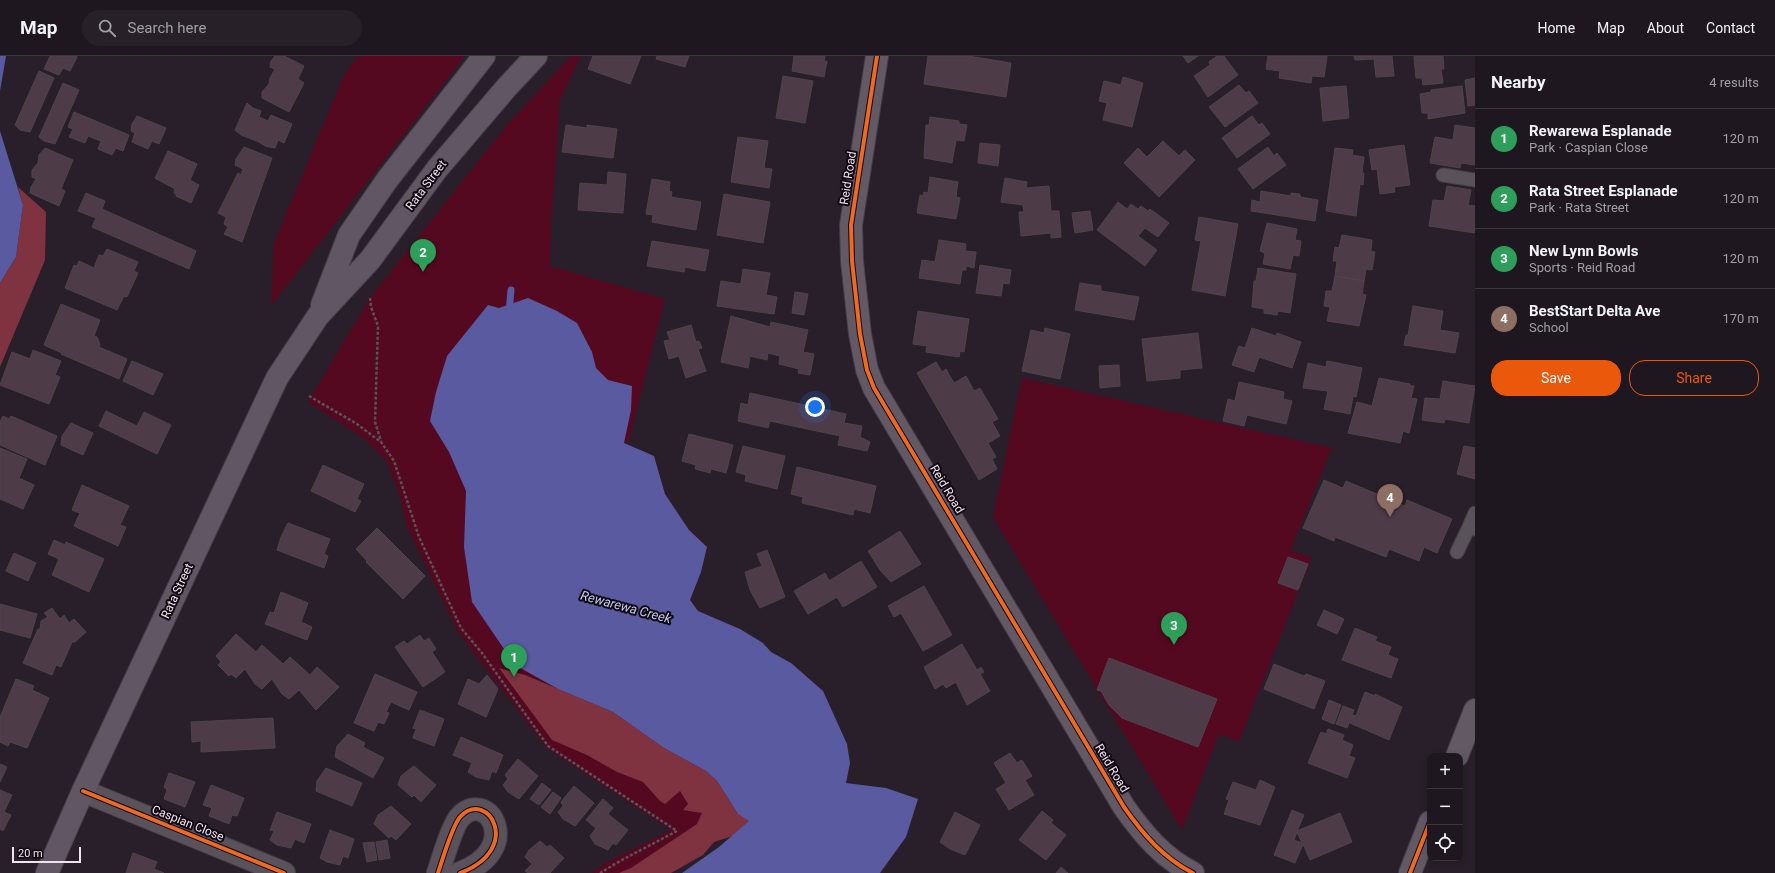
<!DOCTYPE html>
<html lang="en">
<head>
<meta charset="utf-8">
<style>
	:root { --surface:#1f1720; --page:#272029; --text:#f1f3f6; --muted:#a19fa5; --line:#3c363e; --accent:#ea580c }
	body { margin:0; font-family:Roboto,sans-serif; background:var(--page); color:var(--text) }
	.controls { position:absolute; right:12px; bottom:12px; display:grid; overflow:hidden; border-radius:8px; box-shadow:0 2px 6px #0003 }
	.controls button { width:36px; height:36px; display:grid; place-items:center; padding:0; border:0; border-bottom:1px solid var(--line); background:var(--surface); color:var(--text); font:20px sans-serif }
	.scale { position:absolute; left:12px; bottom:10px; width:69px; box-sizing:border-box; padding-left:4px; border:2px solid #f0e3f0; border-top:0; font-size:11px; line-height:14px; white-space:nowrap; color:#f0e3f0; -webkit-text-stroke:3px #110911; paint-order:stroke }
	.you { position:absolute; left:815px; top:351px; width:14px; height:14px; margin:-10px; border:3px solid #fff; border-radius:50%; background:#1a73e8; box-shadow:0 0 0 6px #1a73e833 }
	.badge { display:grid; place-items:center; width:26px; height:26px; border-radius:50%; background:var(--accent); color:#fff; font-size:13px; font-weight:700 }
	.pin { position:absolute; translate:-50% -33px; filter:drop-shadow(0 1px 2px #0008) }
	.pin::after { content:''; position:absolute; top:21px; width:14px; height:12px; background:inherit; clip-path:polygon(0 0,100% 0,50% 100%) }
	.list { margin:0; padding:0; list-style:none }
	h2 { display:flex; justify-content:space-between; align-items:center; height:52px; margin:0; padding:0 16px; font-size:17px }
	h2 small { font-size:13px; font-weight:400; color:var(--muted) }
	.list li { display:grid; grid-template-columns:26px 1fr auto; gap:12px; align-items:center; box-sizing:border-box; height:60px; padding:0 16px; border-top:1px solid var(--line) }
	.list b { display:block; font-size:15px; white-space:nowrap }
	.list p { margin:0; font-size:13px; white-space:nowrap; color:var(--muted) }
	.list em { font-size:13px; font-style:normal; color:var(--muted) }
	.actions { display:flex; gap:8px; padding:12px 16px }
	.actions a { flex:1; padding:9px 0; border:1px solid var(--accent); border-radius:16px; text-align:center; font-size:14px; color:var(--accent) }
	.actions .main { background:var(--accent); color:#fff }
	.icon { flex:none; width:22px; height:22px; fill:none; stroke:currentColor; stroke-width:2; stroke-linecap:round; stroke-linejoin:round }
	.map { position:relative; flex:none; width:1475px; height:817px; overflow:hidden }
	header { display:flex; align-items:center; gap:24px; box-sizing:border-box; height:56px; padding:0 20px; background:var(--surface); border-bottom:1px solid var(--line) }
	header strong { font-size:19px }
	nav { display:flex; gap:22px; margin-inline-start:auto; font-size:14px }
	.search { width:280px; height:36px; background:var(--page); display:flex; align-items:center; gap:10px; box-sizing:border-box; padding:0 14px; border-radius:22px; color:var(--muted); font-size:15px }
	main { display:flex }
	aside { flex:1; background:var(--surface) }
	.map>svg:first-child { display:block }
	.green { fill:#550920 }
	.forest { fill:#7f3240 }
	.water { fill:#595aa0 }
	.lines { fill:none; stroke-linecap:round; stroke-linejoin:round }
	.stream { stroke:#595aa0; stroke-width:7 }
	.building { fill:#4e3b48; stroke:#4e444c; fill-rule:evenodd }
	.lane-casing { stroke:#463d46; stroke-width:15 }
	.street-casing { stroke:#463d46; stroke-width:24 }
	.secondary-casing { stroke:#463d46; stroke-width:24 }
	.primary-casing { stroke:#463d46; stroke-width:24 }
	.path { stroke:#5a535a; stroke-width:2.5; stroke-dasharray:3 2; stroke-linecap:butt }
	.lane { stroke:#5a525a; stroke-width:13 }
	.street { stroke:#5a525a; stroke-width:22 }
	.secondary { stroke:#625965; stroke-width:22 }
	.primary { stroke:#605664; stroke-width:22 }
	.cycleway-casing { stroke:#110911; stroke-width:6 }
	.cycleway { stroke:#ed6a23; stroke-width:4 }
	.labels { text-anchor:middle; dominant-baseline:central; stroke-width:4; stroke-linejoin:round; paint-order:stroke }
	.street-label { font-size:12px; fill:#f0e3f0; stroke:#110911 }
	.water-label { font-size:13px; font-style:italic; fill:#c4c9f3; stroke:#110911 }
</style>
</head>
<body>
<header>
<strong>Map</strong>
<div class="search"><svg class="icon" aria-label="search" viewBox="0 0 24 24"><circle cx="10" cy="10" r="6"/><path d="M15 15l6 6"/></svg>Search here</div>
<nav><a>Home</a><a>Map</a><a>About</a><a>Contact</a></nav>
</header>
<main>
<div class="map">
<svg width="1475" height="817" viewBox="0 0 1475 817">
	<rect width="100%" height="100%" fill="#291f2a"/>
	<!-- green -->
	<path class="green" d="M358,0H465L271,250L274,187L344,19Z
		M571,0H581L560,44L551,172L550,210L665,243L629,384L624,387L654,400L665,438L689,474L707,491L701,516L690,545L698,555L740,573L763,587L733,780L714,786L703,799L671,817H591L603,808L671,774L547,692L458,576L407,471L400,440L387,406L365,383L308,346L370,242L508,68Z
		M1022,322L1332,392L1290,495L1312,501L1239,686L1219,678L1182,774L993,461Z"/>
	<!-- forest -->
	<path class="forest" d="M18,131L46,156L45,204L0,311V227L16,201L23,149Z
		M499,612L525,619L613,656L664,692L706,715L717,725L738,758L750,765L733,780L714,786L703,799L671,817H619L631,812L697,768L702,757L683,754L688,748L680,735L665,748L660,745L643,726L617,716L587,699L552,684Z"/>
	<!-- water -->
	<path class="water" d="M0,0H6L0,35Z
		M0,75L23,149L16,201L0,227Z
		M528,242L557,255L577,267L592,296L596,312L608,324L632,330L631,354L624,387L654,400L665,438L689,474L707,491L701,516L690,544L698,555L740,573L763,587L771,596L791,607L823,635L847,688L850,707L846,727L886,732L918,743L906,781L880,817H682L719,791L749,765L738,758L717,725L706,715L664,692L613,656L558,633L515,609L472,546L464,491L466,435L449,396L430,365L436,336L447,300L488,249L499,252Z"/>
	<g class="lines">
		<!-- stream -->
		<path class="stream" d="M509,257L511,234"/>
	</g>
	<!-- building -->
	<path class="building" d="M50,0H76L77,1L70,15L63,12L59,19L44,13Z
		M275,0H284L304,10L298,23L304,27L289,56L262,42V36L269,28L270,22L275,13L270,11L271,5Z
		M593,0H641L630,28L588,13Z
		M657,0H689L685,11L656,3Z
		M794,0H825L824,5H827L824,21L792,15Z
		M928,0H968L1011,7L1006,41L924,28Z
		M1183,0H1198L1188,7Z
		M1217,0H1224L1238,19L1208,41L1194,20L1210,9L1209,6Z
		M1268,0H1327L1324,21L1312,20L1311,27L1279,22L1280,15L1266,13Z
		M1354,0H1392L1394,20L1376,21L1374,3L1355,4Z
		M1416,0H1443L1444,13H1441L1443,27L1423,29L1422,22H1416L1414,1Z
		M39,15L54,22L30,76L20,74L15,69Z
		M783,20L813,25L805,67L776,62Z
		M1123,21L1143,27L1132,71L1103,64L1107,47L1099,45L1104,25L1121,29Z
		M1475,22V49L1468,50L1465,24Z
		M63,27L79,34L55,88L44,85L39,81Z
		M1239,29L1246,37L1249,35L1258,47L1225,71L1209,51Z
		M1346,30L1349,62L1323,65L1320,32Z
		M1462,30L1465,57L1428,63V57H1422L1420,38L1431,36V34Z
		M247,47L253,52L261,55L259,61L268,65L271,59L292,68L284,87L278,84L275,92L265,90L259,86L241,79L235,74Z
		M74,56L129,79L123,95L116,92L112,99L98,93L101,85L88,80L85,87L69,81L73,73L68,71Z
		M137,60L166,72L159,88L152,85L148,93L132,86L135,77L131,75L132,68Z
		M1252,60L1259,69L1262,67L1270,78L1237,102L1222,82Z
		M930,61L959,65V68L967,69L964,85L956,84L952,107L924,102L926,69H929Z
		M566,69L587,72V69L617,73L613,102L562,96Z
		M1455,69L1475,72V109L1461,107L1460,112L1430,107L1435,81L1453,84Z
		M738,81L768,85L764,112L772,113L769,132L731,126Z
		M1163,85L1179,100L1185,94L1195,104L1159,141L1124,107L1138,92L1147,101Z
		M980,87L1000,89L998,110L978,107Z
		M1404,89L1410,129L1394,131L1395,136L1380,138L1377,113L1372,114L1369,94Z
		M244,91L272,102L242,186L224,178L228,171L224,168L226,161L218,157L238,117L241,119L243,113L235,109L236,103Z
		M1268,91L1274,100L1277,97L1286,109L1253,133L1238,113Z
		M45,92L73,104L61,133L65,135L59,150L30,137L31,131L36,123L32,121V114L38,107L39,99Z
		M1335,92L1353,94L1352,99L1364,101L1362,117H1364L1363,129L1360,128L1356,160L1326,155Z
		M168,95L197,108L190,124L199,129L191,147L176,140V138L174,137L175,133L155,122Z
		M608,116L626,118L623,157L578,154L580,127L607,129Z
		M930,121L958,126L956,141L960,142L956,163L917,157L920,139L923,140L924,136L928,137Z
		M1005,122L1027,126L1026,132L1049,130L1051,155H1059L1061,181L1051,182V177L1021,180L1019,156H1024L1023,149L1001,146Z
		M652,123L670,126L669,135L672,136L671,141L701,146L696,174L652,166L653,159L646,158Z
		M1447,130L1471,134L1468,149L1475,150V177L1429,170L1433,144L1444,145Z
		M1261,135L1291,140V137L1300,138V141L1318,144L1315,165L1251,155L1252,144L1260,146Z
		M86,137L105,145L102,153L196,195L189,213L92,171L96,162L78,155Z
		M724,138L770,146L763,187L717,179Z
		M1118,146L1127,153L1131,148L1138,153L1141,150L1148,155L1150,153L1169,167L1158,181L1145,172L1138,180L1157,194L1145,210L1097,174Z
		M1090,155L1093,174L1075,177L1072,157Z
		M1199,161L1238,168L1225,240L1192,234L1201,185L1195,184Z
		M1267,167L1297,173L1295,184L1301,185L1299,200L1293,199L1290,213L1263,208L1265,197L1260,195Z
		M1342,179L1372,184L1371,195L1375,196L1372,214L1366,213L1364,225L1335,220L1337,205H1333L1335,191L1339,192Z
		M939,184L966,188L965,195L976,196L974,212L966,210V214H962L960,228L919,222L922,204L935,206Z
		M652,185L709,194L705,215L685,211L684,216L647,210Z
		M107,193L138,206L134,215L138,217L127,241L124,240L117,254L65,232L74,209L77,210L79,205L94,212L99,199L103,200Z
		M980,209L1011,214L1009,228L1003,227L1001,240L976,237Z
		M1258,212L1296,218L1290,257L1278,255L1277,259L1264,257V253L1252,251L1254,225H1256Z
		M743,213L770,217L766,239L777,241L774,258L717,250L721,225L741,228Z
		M1335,220L1364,225L1362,238L1366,239L1359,270L1327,265L1330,251L1324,250L1326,235H1332Z
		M1080,227L1101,230V235L1139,241L1134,264L1075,254Z
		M795,236L808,238L804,259L792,257Z
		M61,248L100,264L94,280L97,281L100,288L99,291L127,303L119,323L61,298L62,297L44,289Z
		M1413,250L1443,255L1440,274L1459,277L1455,297L1404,289L1406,279H1408Z
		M918,255L969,263L964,296L960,295L959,301L926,296L927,290L913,288Z
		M731,260L770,271L771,266L808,274L803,296L814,298L810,319L798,317L799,313L779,308L780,300L768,297L767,304L750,300L748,312L721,306Z
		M691,269L696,286L699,285L702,292L698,293L706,315L686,322L679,300L669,303L664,285L670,284L667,276Z
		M1045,272L1070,278L1060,323L1022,315L1031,274L1044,277Z
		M1252,272L1276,280L1277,277L1301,286L1292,312L1259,301L1254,316L1232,309L1239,290L1245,292Z
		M1198,277L1202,312L1180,314V322L1147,325L1142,283Z
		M33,294L61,305L55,319L60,321L49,348L0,329L12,296L30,303Z
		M132,305L163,318L153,339L123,325Z
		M1327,305L1362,312L1356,341L1353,340L1350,358L1324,353L1328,335L1303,332L1308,307L1326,311Z
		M936,306L942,316L946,313L954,327L966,320L974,335L980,332L998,363L992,366L1000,380L988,387L996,401L992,403L997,413L979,424L917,317Z
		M1119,309L1120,330L1100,332L1099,310Z
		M1379,322L1410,328V330H1414L1411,342L1417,343L1409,377L1403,375L1400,387L1348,377L1357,346L1372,350Z
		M1443,325L1475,330L1469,367L1445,363L1444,367L1422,364L1425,342L1440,343Z
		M1239,326L1284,336L1283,343L1292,345L1286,368L1247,359L1244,370L1223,365L1228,343L1235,345Z
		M750,337L846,358L844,367L862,370L860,381L870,386L867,395L838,389L840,380L770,365L768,372L738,365L741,347L748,349Z
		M106,355L137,370L144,356L171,369L157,398L99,370Z
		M3,360L9,363L11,360L57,380L45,409L0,389V366Z
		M71,367L93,377L83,399L61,389L62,380Z
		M689,378L733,389L726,417L711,413L710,417L695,413L696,409L682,405Z
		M743,390L785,400L777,433L745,425L746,419L736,416Z
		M1464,390L1475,392V423L1457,418Z
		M0,392L27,403L19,422L34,429L23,453L0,443Z
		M323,409L364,428L357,443L361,445L355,456L311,435Z
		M797,411L876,430L870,457L854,453L853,459L802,447L803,441L791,438Z
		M1324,424L1343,432L1346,425L1405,450L1407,444L1452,463L1437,497L1424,491L1419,505L1389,493L1386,501L1335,481L1334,485L1303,472Z
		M82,429L129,450L120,469L126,471L118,490L74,470L80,457L72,454Z
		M288,467L330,483L324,498L328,500L324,512L277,494L281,481Z
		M377,472L425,520L403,543L366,506L367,505L356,493Z
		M900,475L921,508L891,526L880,514L868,495Z
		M54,484L65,489L66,486L104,503L89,536L52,519L59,503L48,498Z
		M767,494L785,541L760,552L750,534L745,516L762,510L757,498Z
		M14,497L36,507L28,525L6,515Z
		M1288,501L1308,508L1298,534L1278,527Z
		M861,505L877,531L843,551L837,541L808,558L794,535L825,517L829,525Z
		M924,530L952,579L923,595L901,557L894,561L888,550Z
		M281,536L308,547L301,566L312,571L307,584L265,568L270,556L274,557Z
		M0,548L37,558L30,582L0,574Z
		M52,552L60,563L64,559L69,567L74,563L86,576L75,586H72L61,611L56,609L52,619L23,607L38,573H40L41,565L48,561L44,557Z
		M1324,554L1344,563L1337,578L1317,569Z
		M1355,572L1377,581L1375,585L1391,591L1388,599L1398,603L1391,622L1342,604Z
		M236,578L256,596L262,589L283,608L290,601L310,619L317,611L339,631L316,654L299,634L289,643L282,638L272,623L262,633L255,628L245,613L236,622L231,618L229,620L218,609L221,606L216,600Z
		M420,579L424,585L429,582L436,593L432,596L445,616L423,631L395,591L404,585L407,588Z
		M962,588L977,614L981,611L984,616L980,618L990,635L967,649L956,626L946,632L943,628L935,633L924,611Z
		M1109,602L1217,643L1198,691L1122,662L1109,649L1101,635L1097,634Z
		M1274,608L1304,620L1306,618L1325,625L1314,653L1264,633Z
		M375,618L417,636L409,654L391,646L386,656L389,657L384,668L378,666L374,675L354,667Z
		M487,619L498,633L486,661L458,648L468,623L479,628Z
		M16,623L34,630L32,634L49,642L27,692L10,686L8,690L0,686V661Z
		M1365,636L1375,640V638L1402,651L1389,684L1350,667L1353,659L1356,660Z
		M1329,644L1341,649L1334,668L1322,663Z
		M1343,650L1354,654L1347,672L1336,668Z
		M420,654L444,663L434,690L413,682L416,673L413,672Z
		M273,662L275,692L201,696V685L192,686L191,666Z
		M1328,673L1344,679L1342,684L1353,689L1349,700L1355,702L1347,722L1308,707L1321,676L1326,678Z
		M348,678L365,687L363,691L384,702L373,722L335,701L337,690Z
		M461,681L503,699L496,717L492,715L489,724L476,721L468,716L472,707L453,699Z
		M1010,697L1017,707L1022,704L1032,720L1025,724L1034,739L1009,754L996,733L1006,727L994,707Z
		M518,703L538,720L519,743L508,736L503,729L508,723L505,719Z
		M0,708L7,711L0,726Z
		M414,710L436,729L421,746L414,739L412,741L398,729L401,720Z
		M326,712L362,727L352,750L316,735L317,725Z
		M169,717L195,726L185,751L164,743L167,734L164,731Z
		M1260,724L1275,731L1260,769L1224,758L1229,744L1226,743L1233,726L1256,734Z
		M542,727L551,734L539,749L530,743Z
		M211,729L244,742L237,760L232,759L229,768L209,760L212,752L203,749Z
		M574,730L594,747L575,770L563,763L558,756L563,750L561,746Z
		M0,734L12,739L4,756L11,759L3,775L0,773Z
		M553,736L561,742L550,758L541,751Z
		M603,743L613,752L608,758L628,774L616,789L613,787L608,794L595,788L590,780L596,772L586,764Z
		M391,750L411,768L396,784L391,780L389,782L374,768L378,759Z
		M1292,754L1304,759L1297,775L1340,757L1352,786L1310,804L1303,788L1295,807L1274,799ZM1297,776L1302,787L1294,784Z
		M1042,755L1053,764L1051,767L1066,779L1046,804L1019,784Z
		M277,756L311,768L304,787L295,783L291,792L277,789L270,784L274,775L270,774Z
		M955,756L980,769L965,799L950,793L940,786Z
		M330,774L354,783L348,802L343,800L340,809L327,806L320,802Z
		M387,784L390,802L379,804L376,786Z
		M540,785L547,791L550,789L564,802L550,817H528L525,815L532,808L525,801L529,794Z
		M374,786L377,804L367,806L363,787Z
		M133,797L157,806L154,813L164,817H126Z
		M1061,811L1068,817H1056Z"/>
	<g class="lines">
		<!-- lane casing -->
		<g class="lane-casing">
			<path id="lane" d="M1443,119L1475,124
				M1475,457L1469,471L1475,473
				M1457,496L1469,471"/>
		</g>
		<!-- street casing -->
		<g class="street-casing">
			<path id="street" d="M83,735L284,817
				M438,817C442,805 453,767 461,760C488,733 524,793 460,817"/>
		</g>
		<!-- secondary casing -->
		<g class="secondary-casing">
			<path id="secondary" d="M877,0L851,169L852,205L860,278L867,314L874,332L1124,751C1143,778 1163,802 1193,817
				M1457,700L1475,654
				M1410,817L1430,766"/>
		</g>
		<!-- primary casing -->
		<g class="primary-casing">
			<path id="primary" d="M322,249L349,179L387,124L484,0
				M47,817L83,735L277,322L318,260L370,204L437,113L507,31L536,0"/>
		</g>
		<!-- path -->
		<path class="path" d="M370,242L371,251L378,270L375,366L381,385
			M309,340L357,368L381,386L394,405L419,481L461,572L482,597L548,690L677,775L620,805L600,817"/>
		<!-- lane -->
		<use href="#lane" class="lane"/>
		<!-- street -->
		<use href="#street" class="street"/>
		<!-- secondary -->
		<use href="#secondary" class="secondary"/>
		<!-- primary -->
		<use href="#primary" class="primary"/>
		<!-- cycleway casing -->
		<g class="cycleway-casing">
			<path id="cycleway" d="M877,0L851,169L852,205L860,278L867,314L874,332L1124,751C1143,778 1163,802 1193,817
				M83,735L284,817
				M438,817C442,805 453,767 461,760C488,733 524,793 460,817
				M1410,817L1430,766"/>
		</g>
		<!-- cycleway -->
		<use href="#cycleway" class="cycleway"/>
	</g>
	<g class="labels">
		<!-- street labels -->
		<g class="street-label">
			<text transform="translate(848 122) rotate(-81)">Reid Road</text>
			<text transform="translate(426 129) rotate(-53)">Rata Street</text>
			<text transform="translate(947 433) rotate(59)">Reid Road</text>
			<text transform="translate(177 535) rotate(-65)">Rata Street</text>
			<text transform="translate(1112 712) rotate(59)">Reid Road</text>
			<text transform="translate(188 767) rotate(22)">Caspian Close</text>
		</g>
		<!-- water labels -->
		<g class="water-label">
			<text transform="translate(626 551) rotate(15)">Rewarewa Creek</text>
		</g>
	</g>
</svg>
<div class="controls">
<button>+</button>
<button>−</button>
<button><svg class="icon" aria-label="locate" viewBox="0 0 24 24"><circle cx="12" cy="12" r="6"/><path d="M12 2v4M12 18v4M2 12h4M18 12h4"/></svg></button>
</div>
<div class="scale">20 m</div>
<div class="you"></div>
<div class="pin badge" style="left:514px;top:621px;background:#2e9e5b">1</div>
<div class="pin badge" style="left:423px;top:216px;background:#2e9e5b">2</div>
<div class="pin badge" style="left:1174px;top:589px;background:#2e9e5b">3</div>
<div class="pin badge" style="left:1390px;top:461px;background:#8d6e63">4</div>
</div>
<aside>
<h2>Nearby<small>4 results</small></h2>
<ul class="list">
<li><span class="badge" style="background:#2e9e5b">1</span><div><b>Rewarewa Esplanade</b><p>Park · Caspian Close</p></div><em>120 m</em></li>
<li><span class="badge" style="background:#2e9e5b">2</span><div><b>Rata Street Esplanade</b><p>Park · Rata Street</p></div><em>120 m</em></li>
<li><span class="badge" style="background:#2e9e5b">3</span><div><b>New Lynn Bowls</b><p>Sports · Reid Road</p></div><em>120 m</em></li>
<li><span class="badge" style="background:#8d6e63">4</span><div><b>BestStart Delta Ave</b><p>School</p></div><em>170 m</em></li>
</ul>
<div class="actions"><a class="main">Save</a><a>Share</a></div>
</aside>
</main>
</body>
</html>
